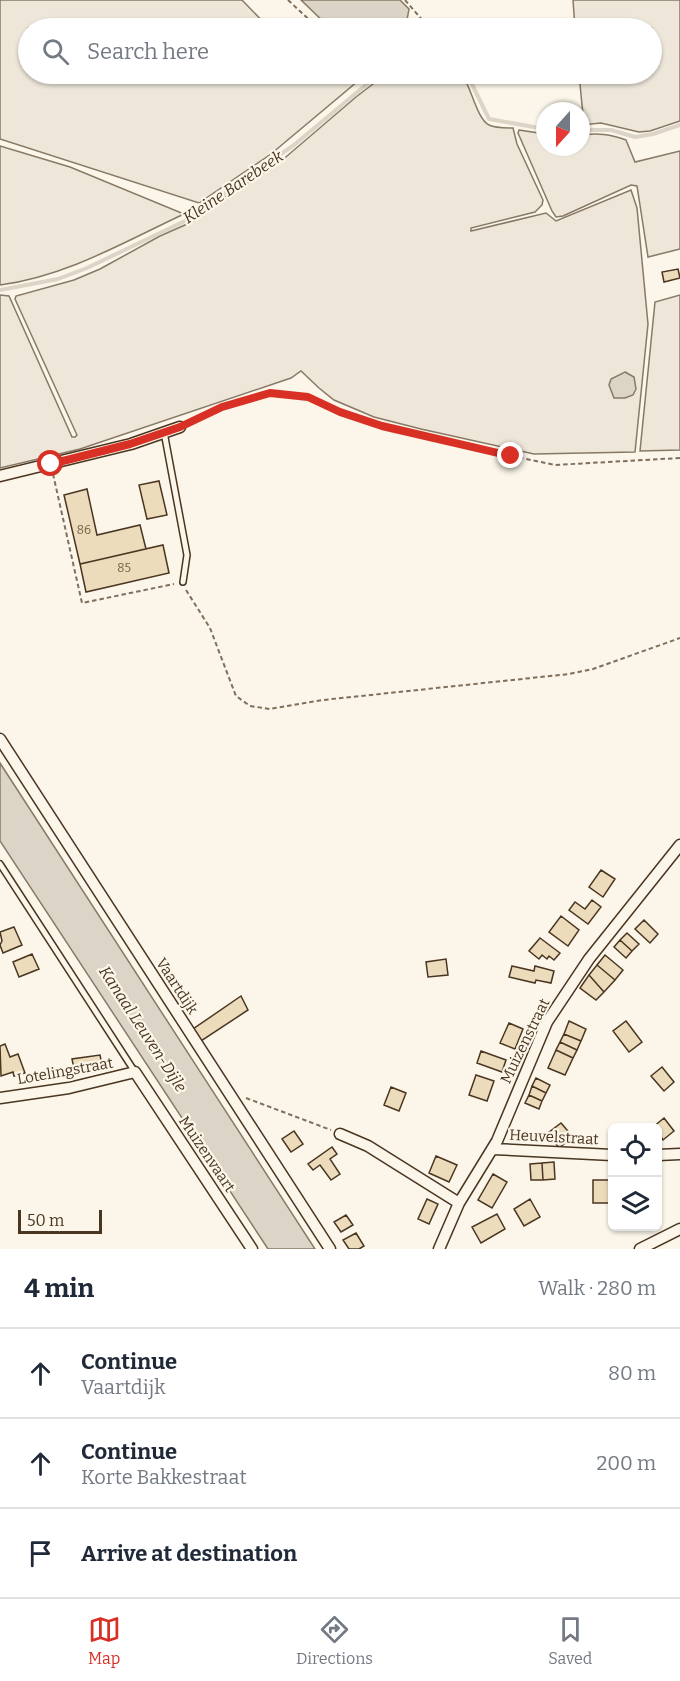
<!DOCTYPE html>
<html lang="en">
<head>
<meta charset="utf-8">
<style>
	:root { --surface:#fff; --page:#f6f6f7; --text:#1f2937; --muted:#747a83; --line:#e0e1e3; --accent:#d93025 }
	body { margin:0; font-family:Bitter,serif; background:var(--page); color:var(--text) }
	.controls { position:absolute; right:18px; bottom:18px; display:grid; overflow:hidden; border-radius:9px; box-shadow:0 2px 4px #0004 }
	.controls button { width:54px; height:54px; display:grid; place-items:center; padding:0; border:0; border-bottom:2px solid var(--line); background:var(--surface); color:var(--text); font:30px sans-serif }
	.compass { position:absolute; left:536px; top:102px; width:54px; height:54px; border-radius:50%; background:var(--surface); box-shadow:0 2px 4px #0004; rotate:201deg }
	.scale { position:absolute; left:18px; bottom:15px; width:84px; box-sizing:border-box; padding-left:6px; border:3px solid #4a3520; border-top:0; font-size:16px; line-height:21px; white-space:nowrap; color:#4a3520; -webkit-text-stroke:4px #fbf6e9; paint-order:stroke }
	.stop { position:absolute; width:18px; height:18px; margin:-14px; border:4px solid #d93025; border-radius:50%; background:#fff }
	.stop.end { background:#d93025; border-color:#fff; box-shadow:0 2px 6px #0008 }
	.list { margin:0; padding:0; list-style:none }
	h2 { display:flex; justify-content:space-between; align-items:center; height:78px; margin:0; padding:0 24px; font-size:26px }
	h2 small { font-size:20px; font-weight:400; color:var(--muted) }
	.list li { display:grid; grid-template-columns:39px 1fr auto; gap:18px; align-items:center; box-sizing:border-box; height:90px; padding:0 24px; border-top:2px solid var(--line) }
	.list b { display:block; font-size:22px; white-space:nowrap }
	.list p { margin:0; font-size:20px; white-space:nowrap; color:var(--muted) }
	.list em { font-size:20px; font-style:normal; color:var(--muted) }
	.icon { flex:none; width:33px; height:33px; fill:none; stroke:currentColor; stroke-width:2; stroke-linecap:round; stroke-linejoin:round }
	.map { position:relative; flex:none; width:680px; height:1249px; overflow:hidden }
	.search { position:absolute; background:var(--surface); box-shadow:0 2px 4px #0004; left:18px; right:18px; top:18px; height:66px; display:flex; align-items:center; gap:15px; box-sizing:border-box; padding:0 21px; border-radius:33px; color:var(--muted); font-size:22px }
	.sheet { height:348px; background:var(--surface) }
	nav { display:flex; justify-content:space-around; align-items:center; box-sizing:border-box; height:84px; border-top:2px solid var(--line); background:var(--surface); font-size:16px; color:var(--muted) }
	nav a { display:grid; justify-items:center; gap:3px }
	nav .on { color:var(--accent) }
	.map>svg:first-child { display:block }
	.green { fill:#ede6d9; stroke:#887966; stroke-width:1.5 }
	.water { fill:#dcd4c6; stroke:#887966; stroke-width:1.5 }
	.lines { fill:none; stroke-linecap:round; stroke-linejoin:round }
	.stream { stroke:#dcd4c6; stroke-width:4 }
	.building { fill:#ecdcbc; stroke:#4a3520; stroke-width:1.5 }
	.lane-casing { stroke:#4a3520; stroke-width:8 }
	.street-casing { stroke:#4a3520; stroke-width:13 }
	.path { stroke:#7f6f5c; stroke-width:2; stroke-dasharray:4.5 3; stroke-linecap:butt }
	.lane { stroke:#fbf6e9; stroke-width:5 }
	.street { stroke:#fbf6e9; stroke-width:10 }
	.route { stroke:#d93025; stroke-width:8 }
	.labels { text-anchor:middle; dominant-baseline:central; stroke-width:4.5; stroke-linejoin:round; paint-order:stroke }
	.number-label { font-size:12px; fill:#725f47 }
	.street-label { font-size:15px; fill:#4a3520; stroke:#fbf6e9 }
	.water-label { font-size:16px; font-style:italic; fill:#4a3520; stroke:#fbf6e9 }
</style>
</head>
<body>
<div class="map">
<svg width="680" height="1249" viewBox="0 0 680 1249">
	<rect width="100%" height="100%" fill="#fbf6e9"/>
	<!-- green -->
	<path class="green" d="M0,0H242L269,28H28V74H312L314,76L358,81L271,154L199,203L0,139Z
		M573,0H680V121L650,131L639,132L601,123L581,125L583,115L579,74H652V28H575Z
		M386,74H462C471,87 477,119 489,125C495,128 505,128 513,128L517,144L543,200L542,205L535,212L471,228V231L546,213L556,221L631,190L637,208L648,324L635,452L534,454L421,429L374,417L334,400L319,388L301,371L291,378L80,449L0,468V295L9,296L72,437H75L77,435L15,299L16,296L74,280L100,269L160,236L194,221L219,201L280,162L356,97Z
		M519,130L545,134V147H581V135C598,133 610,134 626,140L635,162L680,151V249L648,257L637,186L631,185L563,216L556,217L552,211L518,133Z
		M0,146L70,167L184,214C124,242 67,276 0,285Z
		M680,295V450L640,451L655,302Z"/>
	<!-- water -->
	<path class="water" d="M301,0H400L409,9L407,20L398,28H330Z
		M625,372L634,377L636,389L633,395L625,398H614L609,385L611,379Z
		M0,763L315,1249H268L0,841Z"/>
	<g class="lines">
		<!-- stream -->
		<path class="stream" d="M467,74L489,119L545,129
			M581,130H611L635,137L653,134L680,125
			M0,290L58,279L87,268L185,221L294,145L379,74"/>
	</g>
	<!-- building -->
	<path class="building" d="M678,269L680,278L664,282L662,272Z
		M159,481L167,515L147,519L139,485Z
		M87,489L97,535L140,525L146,549L80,564L64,495Z
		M163,545L169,573L86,592L80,564Z
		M601,870L615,879L603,897L589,887Z
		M592,900L601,907L588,924L569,910L575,902L585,909Z
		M561,916L579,930L568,946L549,932Z
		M644,920L658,934L650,943L635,929Z
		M14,927L22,945L3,953L0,945L2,941L0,932Z
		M627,933L639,944L632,951L620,940Z
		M540,938L560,953L554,960L549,956L547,959L542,955L539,959L529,951Z
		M620,940L632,951L626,958L614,947Z
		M32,954L39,969L19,977L13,962Z
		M605,955L623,970L615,980L597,965Z
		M446,959L448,975L428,977L426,962Z
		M597,965L615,980L604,992L589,975Z
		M512,966L534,971L535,966L554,971L551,983L536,980L535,983L509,977Z
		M589,975L604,992L596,1000L580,988Z
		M241,996L248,1010L201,1041L193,1029Z
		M569,1021L586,1029L581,1041L564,1034Z
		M626,1021L642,1042L629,1052L613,1031Z
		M509,1023L523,1029L515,1049L500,1043Z
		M564,1034L581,1041L577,1050L560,1042Z
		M560,1042L577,1050L573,1058L556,1050Z
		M5,1044L10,1057L18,1054L25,1073L14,1076L13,1072L1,1076L0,1046Z
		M556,1050L573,1058L565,1075L548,1068Z
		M481,1051L506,1060L502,1072L477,1063Z
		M100,1055L103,1070L75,1074L72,1059Z
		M662,1067L674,1082L664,1091L651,1076Z
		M476,1075L494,1081L487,1101L469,1095Z
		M536,1078L550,1085L546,1093L532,1086Z
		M532,1086L546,1093L542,1101L529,1095Z
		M391,1087L406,1093L399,1111L384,1105Z
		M529,1095L542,1101L539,1109L525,1103Z
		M664,1118L674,1131L663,1140L658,1132V1128L653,1127Z
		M561,1123L573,1137L559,1148L548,1133Z
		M294,1131L303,1144L291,1152L282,1139Z
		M332,1147L337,1154L330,1159L340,1174L331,1180L320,1165L313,1170L308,1164Z
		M436,1156L457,1165L449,1182L429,1173Z
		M554,1162L555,1179L543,1180L542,1163Z
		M542,1163L543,1180H531L530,1164Z
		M493,1174L507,1182L492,1208L478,1200Z
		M593,1180H609V1203H593Z
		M427,1199L438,1204L429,1224L418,1219Z
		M530,1199L540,1217L524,1226L514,1209Z
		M497,1214L505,1229L481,1243L472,1227Z
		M346,1215L353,1225L341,1232L334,1222Z
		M356,1233L364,1246L359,1249H349L343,1240Z"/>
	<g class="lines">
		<!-- lane casing -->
		<g class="lane-casing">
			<path id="lane" d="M164,432L187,555L183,582
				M0,864L135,1072"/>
		</g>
		<!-- street casing -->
		<g class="street-casing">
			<path id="street" d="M0,476L131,444L180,427
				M0,739L330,1249
				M0,1098L69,1088L135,1072L252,1249
				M340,1134L368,1146L459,1203
				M493,1149L612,1155
				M658,1155L680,1154
				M439,1249L459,1203L497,1141L547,1022L589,959L680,845
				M640,1249L680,1229"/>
		</g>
		<!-- path -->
		<path class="path" d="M288,0L318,28
			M405,0L424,22L414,28
			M189,423L222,407L270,393L308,397L340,412L382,426L488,451L555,465L680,458
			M53,474L82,603L174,584
			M186,590L210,628L236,696L250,706L270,709L323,700L569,674L593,669L680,638
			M246,1098L331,1130"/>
		<!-- lane -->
		<use href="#lane" class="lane"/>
		<!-- street -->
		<use href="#street" class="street"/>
	</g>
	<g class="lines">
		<!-- route -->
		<path class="route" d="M51,464L130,444L180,427L222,407L270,393L308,397L340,412L382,426L511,456"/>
	</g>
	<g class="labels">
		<!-- number labels -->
		<g class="number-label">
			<text x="84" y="530">86</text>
			<text x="124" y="568">85</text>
		</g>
		<!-- street labels -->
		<g class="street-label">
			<text transform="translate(177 986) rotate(57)">Vaartdijk</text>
			<text transform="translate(525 1041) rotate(-64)">Muizenstraat</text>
			<text transform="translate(65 1071) rotate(-10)">Lotelingstraat</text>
			<text transform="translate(554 1137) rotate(3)">Heuvelstraat</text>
			<text transform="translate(207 1154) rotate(56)">Muizenvaart</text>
		</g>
		<!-- water labels -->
		<g class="water-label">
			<text transform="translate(233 187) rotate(-34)">Kleine Barebeek</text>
			<text transform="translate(143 1029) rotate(57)">Kanaal Leuven-Dijle</text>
		</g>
	</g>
</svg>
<div class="controls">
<button><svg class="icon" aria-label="locate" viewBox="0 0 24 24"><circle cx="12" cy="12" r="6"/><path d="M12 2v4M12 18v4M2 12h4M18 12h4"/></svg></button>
<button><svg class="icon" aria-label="layers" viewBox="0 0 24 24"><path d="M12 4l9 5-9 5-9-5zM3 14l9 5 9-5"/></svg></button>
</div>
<svg class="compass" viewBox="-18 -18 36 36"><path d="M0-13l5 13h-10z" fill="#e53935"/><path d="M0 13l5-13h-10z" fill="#747a83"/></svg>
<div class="scale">50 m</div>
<div class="stop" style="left:51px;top:464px"></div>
<div class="stop end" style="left:511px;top:456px"></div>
<div class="search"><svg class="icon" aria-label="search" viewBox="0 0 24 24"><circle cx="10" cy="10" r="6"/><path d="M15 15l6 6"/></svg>Search here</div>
</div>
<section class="sheet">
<h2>4 min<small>Walk · 280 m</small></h2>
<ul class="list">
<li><svg class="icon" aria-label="ahead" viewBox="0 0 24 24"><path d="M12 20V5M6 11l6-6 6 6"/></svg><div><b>Continue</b><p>Vaartdijk</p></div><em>80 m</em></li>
<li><svg class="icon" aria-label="ahead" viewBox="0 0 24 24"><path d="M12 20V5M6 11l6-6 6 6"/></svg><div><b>Continue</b><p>Korte Bakkestraat</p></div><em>200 m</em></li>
<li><svg class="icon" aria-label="arrive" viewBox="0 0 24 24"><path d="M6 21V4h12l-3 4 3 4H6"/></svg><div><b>Arrive at destination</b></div></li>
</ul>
</section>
<nav>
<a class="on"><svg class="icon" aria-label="map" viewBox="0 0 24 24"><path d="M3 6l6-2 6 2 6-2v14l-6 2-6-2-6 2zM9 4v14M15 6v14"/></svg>Map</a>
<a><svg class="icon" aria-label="directions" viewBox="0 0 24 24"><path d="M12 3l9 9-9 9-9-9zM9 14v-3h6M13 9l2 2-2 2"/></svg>Directions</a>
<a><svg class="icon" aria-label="saved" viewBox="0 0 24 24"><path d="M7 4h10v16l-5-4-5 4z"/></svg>Saved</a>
</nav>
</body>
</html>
